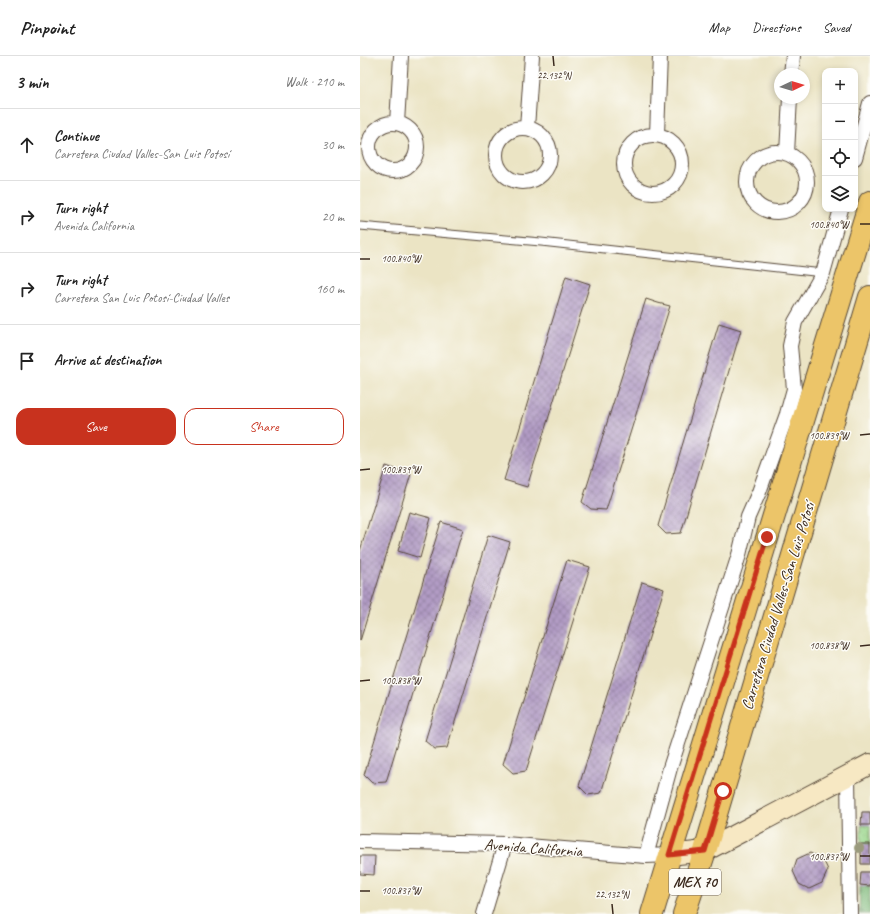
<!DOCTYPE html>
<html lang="en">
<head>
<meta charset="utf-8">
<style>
	:root { --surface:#fff; --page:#f2f2f2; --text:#222; --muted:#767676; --line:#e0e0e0; --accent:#c8321e }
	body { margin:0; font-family:Caveat,sans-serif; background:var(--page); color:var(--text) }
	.controls { position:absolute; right:12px; top:12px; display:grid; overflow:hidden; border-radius:8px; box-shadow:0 2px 6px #0003 }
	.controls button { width:36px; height:36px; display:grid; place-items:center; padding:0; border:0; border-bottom:1px solid var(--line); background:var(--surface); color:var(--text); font:20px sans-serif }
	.compass { position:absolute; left:414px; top:12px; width:36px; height:36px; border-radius:50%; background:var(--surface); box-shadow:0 2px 6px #0003; rotate:86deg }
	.stop { position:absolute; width:12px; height:12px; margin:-9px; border:3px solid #c8321e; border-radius:50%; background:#fff }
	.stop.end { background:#c8321e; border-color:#fff; box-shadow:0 1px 4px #0008 }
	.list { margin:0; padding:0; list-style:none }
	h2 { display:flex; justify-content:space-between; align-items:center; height:52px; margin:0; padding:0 16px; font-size:17px }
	h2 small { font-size:13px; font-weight:400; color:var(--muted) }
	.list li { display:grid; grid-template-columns:26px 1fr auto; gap:12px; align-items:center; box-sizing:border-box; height:72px; padding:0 16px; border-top:1px solid var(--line) }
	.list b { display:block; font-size:15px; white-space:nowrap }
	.list p { margin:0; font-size:13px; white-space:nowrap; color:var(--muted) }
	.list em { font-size:13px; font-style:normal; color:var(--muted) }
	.actions { display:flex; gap:8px; padding:12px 16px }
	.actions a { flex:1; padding:9px 0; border:1px solid var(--accent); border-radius:12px; text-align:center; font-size:14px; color:var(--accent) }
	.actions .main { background:var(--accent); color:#fff }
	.icon { flex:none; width:22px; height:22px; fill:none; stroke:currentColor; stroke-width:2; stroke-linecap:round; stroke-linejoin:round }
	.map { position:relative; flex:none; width:510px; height:858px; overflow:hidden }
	header { display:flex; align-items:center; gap:24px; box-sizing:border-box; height:56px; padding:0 20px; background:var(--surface); border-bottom:1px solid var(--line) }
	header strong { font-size:19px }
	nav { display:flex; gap:22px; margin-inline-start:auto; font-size:14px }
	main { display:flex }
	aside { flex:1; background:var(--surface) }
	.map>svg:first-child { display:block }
	.grass { fill:url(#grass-dots); stroke:#6a8055 }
	.forest { fill:url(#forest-firs); stroke:#5b714b }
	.building { fill:url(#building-cross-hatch) }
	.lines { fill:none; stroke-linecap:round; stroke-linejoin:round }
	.lane-casing { stroke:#554637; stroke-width:9 }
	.street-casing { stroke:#554637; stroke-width:16 }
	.secondary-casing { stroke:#554637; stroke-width:22 }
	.primary-casing { stroke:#554637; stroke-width:24 }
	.lane { stroke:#fff; stroke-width:7 }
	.street { stroke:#fff; stroke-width:14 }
	.secondary { stroke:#f7e8c3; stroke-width:20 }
	.primary { stroke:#ecc569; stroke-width:22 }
	.tree { fill:#9a9a7b }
	.route { stroke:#c8321e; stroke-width:5 }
	.ticks { fill:none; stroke:#3b2a1e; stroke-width:1.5 }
	.labels { text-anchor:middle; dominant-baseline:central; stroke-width:3; stroke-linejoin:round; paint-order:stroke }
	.shield { fill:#fdfcf7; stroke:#75695f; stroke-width:1 }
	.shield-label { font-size:15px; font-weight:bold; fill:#3b2a1e }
	.street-label { font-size:16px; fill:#3b2a1e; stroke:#fdfcf7 }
	.ticks-label { font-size:10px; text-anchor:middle; fill:#3b2a1e; stroke:#fdfcf7; stroke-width:3; stroke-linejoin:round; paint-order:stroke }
</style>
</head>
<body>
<header>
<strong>Pinpoint</strong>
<nav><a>Map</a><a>Directions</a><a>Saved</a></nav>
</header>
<main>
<aside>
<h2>3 min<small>Walk · 210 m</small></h2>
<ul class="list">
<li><svg class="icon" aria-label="ahead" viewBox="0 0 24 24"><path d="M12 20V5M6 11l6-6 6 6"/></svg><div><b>Continue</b><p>Carretera Ciudad Valles-San Luis Potosí</p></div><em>30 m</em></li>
<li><svg class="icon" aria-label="right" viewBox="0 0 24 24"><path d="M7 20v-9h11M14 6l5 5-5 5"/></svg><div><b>Turn right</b><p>Avenida California</p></div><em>20 m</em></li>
<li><svg class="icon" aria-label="right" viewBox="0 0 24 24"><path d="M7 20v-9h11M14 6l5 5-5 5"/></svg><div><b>Turn right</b><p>Carretera San Luis Potosí-Ciudad Valles</p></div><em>160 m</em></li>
<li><svg class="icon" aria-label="arrive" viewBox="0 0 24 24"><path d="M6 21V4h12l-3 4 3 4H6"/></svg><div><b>Arrive at destination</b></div></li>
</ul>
<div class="actions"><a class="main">Save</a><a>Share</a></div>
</aside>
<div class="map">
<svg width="510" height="858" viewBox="0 0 510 858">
	<defs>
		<pattern id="grass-dots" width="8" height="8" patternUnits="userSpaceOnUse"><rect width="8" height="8" fill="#9ad78c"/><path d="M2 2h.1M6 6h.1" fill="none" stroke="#86b978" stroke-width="1.8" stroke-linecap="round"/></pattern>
		<pattern id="forest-firs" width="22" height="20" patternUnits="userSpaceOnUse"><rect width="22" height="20" fill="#7bb878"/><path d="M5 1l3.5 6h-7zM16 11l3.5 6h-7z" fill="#669662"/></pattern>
		<pattern id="building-cross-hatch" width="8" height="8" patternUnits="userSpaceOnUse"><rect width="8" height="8" fill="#b19bc4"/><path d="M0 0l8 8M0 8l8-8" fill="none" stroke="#917f9f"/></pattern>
	</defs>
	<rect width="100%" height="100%" fill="#fdfcf7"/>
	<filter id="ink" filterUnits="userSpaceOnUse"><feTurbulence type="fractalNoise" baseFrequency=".025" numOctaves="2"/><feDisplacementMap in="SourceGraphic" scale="8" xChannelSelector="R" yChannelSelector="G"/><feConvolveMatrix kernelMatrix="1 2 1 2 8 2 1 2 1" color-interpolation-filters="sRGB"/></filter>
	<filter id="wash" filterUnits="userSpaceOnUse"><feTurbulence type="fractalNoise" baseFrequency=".012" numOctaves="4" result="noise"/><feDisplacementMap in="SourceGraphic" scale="16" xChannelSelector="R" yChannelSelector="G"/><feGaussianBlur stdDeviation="0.9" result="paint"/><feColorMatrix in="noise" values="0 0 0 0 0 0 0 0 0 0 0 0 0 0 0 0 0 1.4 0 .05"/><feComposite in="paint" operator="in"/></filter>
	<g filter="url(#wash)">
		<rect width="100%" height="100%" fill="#ebe4c4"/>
		<!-- grass -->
		<path class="grass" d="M501,769H510V788H501Z"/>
		<!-- forest -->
		<path class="forest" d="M500,829L510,830V858H499Z"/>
		<g id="blocks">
			<!-- building -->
			<path class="building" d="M206,220L230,228L167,431L144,424Z
				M286,243L298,247L310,250L246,454L231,453L222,446Z
				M359,267L381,274L321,477L306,478L298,470Z
				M26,410L51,418L0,585V495Z
				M49,456L71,462L60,502L38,495Z
				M81,466L103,473L26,726L12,727L4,719Z
				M128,479L150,486L87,692L75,693L65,685Z
				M207,504L230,511L166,715L153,717L143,708Z
				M282,526L304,533L241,737L228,739L219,730Z
				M502,756H510V769H501Z
				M501,788H510V808H501Z
				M450,797L463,803L468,814L462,827L449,833L439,828L433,815L437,803Z
				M0,800H15L14,819L0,818Z
				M501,816H510V830L500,829Z"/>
		</g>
	</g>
	<g filter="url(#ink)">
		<use href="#blocks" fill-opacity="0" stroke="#554637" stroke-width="1"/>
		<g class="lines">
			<!-- lane casing -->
			<g class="lane-casing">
				<path id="lane" d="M0,170L181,186L463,217"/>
			</g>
			<!-- street casing -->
			<g class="street-casing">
				<path id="street" d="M431,18L433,0
					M37,67L41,0
					M9 91a24 24 0 1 1 48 0a24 24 0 1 1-48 0Z
					M136 99a27 27 0 1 1 54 0a27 27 0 1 1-54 0Z
					M167,72L172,0
					M297,78L300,0
					M264 108a29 29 0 1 1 58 0a29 29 0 1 1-58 0Z
					M387 126a30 30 0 1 1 60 0a30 30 0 1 1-60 0Z
					M427,97L430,42
					M495,102L510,47
					M488,719L490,858
					M0,785L145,788L286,800L309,799
					M286,800L310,712L379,499L388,461L399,436L427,358L434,333L430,290L435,266L463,217L481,153
					M124,858L145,788"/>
			</g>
			<!-- secondary casing -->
			<g class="secondary-casing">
				<path id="secondary" d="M309,799L345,795L510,708"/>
			</g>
			<!-- primary casing -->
			<g class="primary-casing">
				<path id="primary" d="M292,858L510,146
					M324,858L345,795L510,241"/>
			</g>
			<!-- lane -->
			<use href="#lane" class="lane"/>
			<!-- street -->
			<use href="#street" class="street"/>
			<!-- secondary -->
			<use href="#secondary" class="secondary"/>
			<!-- primary -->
			<use href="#primary" class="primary"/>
		</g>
		<!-- trees -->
		<circle class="tree" cx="499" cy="792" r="5"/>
	</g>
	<g class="lines" filter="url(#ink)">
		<!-- route -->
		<path class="route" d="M363,735L345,795L309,799L407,481"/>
	</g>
	<!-- ticks -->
	<path class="ticks" d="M193,0L194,10M500,168H510M0,203H10M500,379L510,378M0,414L10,413M500,590L510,589M0,625L10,624M500,800H510M0,835H10M252,848L253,858"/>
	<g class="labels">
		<!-- shield labels -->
		<rect class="shield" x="309" y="813" width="52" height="26" rx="3"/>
		<g class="shield-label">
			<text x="335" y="826">MEX 70</text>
		</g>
		<!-- street labels -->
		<g class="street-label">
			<text transform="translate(418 550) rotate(-73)">Carretera Ciudad Valles-San Luis Potosí</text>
			<text transform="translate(173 792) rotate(4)">Avenida California</text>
		</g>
	</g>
	<g class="ticks-label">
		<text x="194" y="23">22.132°N</text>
		<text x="469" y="172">100.840°W</text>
		<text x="41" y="206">100.840°W</text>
		<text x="469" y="383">100.839°W</text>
		<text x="41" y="417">100.839°W</text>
		<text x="469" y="593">100.838°W</text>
		<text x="41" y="628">100.838°W</text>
		<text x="469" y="804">100.837°W</text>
		<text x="41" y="838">100.837°W</text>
		<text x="252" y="842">22.132°N</text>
	</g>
</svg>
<div class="controls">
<button>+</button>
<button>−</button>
<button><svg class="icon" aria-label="locate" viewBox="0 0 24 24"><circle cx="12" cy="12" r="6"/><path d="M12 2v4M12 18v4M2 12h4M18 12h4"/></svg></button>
<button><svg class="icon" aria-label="layers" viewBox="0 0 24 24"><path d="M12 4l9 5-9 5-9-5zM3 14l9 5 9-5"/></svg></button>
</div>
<svg class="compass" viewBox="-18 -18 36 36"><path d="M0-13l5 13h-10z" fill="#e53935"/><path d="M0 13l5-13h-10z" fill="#767676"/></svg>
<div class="stop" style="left:363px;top:735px"></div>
<div class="stop end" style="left:407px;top:481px"></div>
</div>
</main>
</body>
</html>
